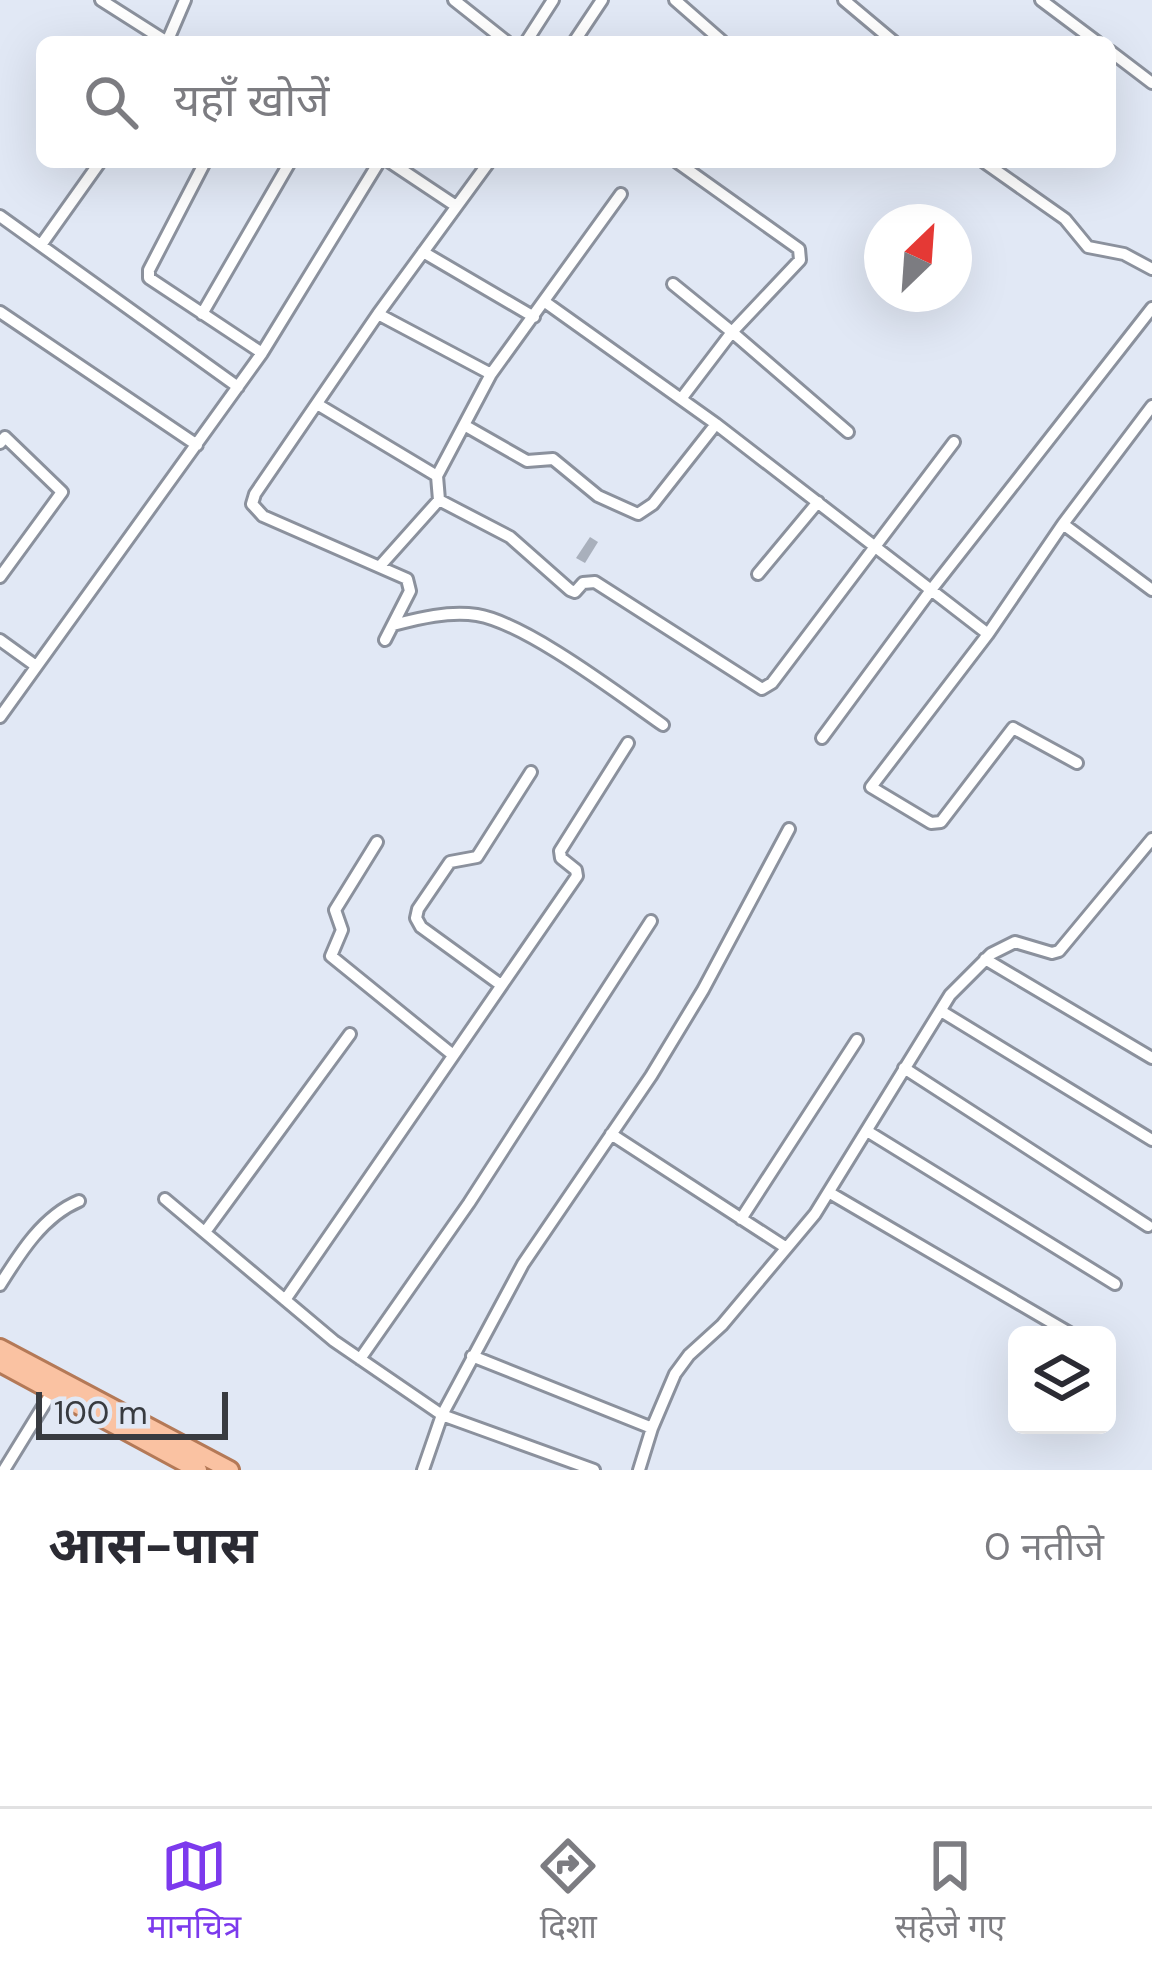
<!DOCTYPE html>
<html lang="hi">
<head>
<meta charset="utf-8">
<style>
	:root { --surface:#fff; --page:#f2f2f3; --text:#2b2b33; --muted:#7c7c81; --line:#e1e1e2; --accent:#7c3aed }
	body { margin:0; font-family:"DM Sans","Noto Sans Devanagari",sans-serif; background:var(--page); color:var(--text) }
	.controls { position:absolute; right:36px; bottom:36px; display:grid; overflow:hidden; border-radius:18px; box-shadow:0 12px 48px #0002 }
	.controls button { width:108px; height:108px; display:grid; place-items:center; padding:0; border:0; border-bottom:3px solid var(--line); background:var(--surface); color:var(--text); font:60px sans-serif }
	.compass { position:absolute; left:864px; top:204px; width:108px; height:108px; border-radius:50%; background:var(--surface); box-shadow:0 12px 48px #0002; rotate:25deg }
	.scale { position:absolute; left:36px; bottom:30px; width:192px; box-sizing:border-box; padding-left:12px; border:6px solid #383b40; border-top:0; font-size:33px; line-height:42px; white-space:nowrap; color:#383b40; -webkit-text-stroke:9px #e1e8f5; paint-order:stroke }
	.list { margin:0; padding:0; list-style:none }
	h2 { display:flex; justify-content:space-between; align-items:center; height:156px; margin:0; padding:0 48px; font-size:51px }
	h2 small { font-size:39px; font-weight:400; color:var(--muted) }
	.icon { flex:none; width:66px; height:66px; fill:none; stroke:currentColor; stroke-width:2; stroke-linecap:round; stroke-linejoin:round }
	.map { position:relative; flex:none; width:1152px; height:1470px; overflow:hidden }
	.search { position:absolute; background:var(--surface); box-shadow:0 12px 48px #0002; left:36px; right:36px; top:36px; height:132px; display:flex; align-items:center; gap:30px; box-sizing:border-box; padding:0 42px; border-radius:18px; color:var(--muted); font-size:45px }
	.sheet { height:336px; background:var(--surface) }
	nav { display:flex; justify-content:space-around; align-items:center; box-sizing:border-box; height:168px; border-top:3px solid var(--line); background:var(--surface); font-size:33px; color:var(--muted) }
	nav a { display:grid; justify-items:center; gap:6px }
	nav .on { color:var(--accent) }
	.map>svg:first-child { display:block }
	.building { fill:#a9b0bc }
	.lines { fill:none; stroke-linecap:round; stroke-linejoin:round }
	.minor-casing { stroke:#8b919d; stroke-width:16 }
	.primary-casing { stroke:#b47957; stroke-width:22 }
	.minor { stroke:#fff; stroke-width:10 }
	.primary { stroke:#fac2a2; stroke-width:16 }
</style>
</head>
<body>
<div class="map">
<svg width="1152" height="1470" viewBox="0 0 1152 1470">
	<rect width="100%" height="100%" fill="#e1e8f5"/>
	<!-- building -->
	<path class="building" d="M590,537L598,542L585,563L576,558Z"/>
	<g class="lines">
		<!-- minor casing -->
		<g class="minor-casing">
			<path id="minor" d="M101,0L167,42
				M454,0L507,42
				M675,0L723,42
				M844,0L894,42
				M1041,0L1097,42
				M167,42L185,0
				M526,42L553,0
				M574,42L602,0
				M1110,51L1152,83
				M205,162L149,270V278L262,353
				M390,162L456,206
				M677,162L799,249L800,260L732,332L848,432
				M984,162L1065,219L1088,247L1124,254L1152,269
				M0,216L238,387
				M41,245L100,162
				M423,252L534,317
				M673,284L732,332L681,399
				M545,302L716,424L988,634
				M0,312L197,445
				M202,314L290,162
				M378,314L491,374
				M317,404L437,476
				M464,425L527,461L553,459L598,496L638,514L653,504L716,424
				M0,443L5,437L62,492L0,577
				M439,500L510,537L570,590L575,592L583,583L595,582L762,689L772,683L954,442
				M1063,524L1152,590
				M380,566L439,500L437,476L491,374L621,194
				M758,574L818,502
				M393,625C420,618 448,611 477,615C526,623 620,695 663,725
				M0,640L36,666
				M385,640L410,591L407,579L263,516L252,504L255,494L378,314L489,162
				M0,717L262,353L379,162
				M822,738L931,590L1152,308
				M1077,763L1013,728L941,822L931,823L871,787L988,634L1063,524L1152,406
				M377,842L335,910L342,930L331,956L453,1055
				M985,959L1152,1058
				M501,985L421,927L416,918L418,909L450,862L477,857L531,772
				M941,1011L1152,1140
				M904,1068L1148,1226
				M867,1131L1115,1284
				M611,1134L785,1247
				M830,1193L1073,1335
				M165,1199L334,1341L442,1415L423,1470
				M741,1219L857,1040
				M205,1232L350,1034
				M0,1285C20,1253 43,1216 79,1201
				M285,1300L577,876L576,870L561,858L560,851L628,743
				M472,1356L652,1428
				M360,1359L469,1203L651,921
				M4,1470L55,1387
				M594,1470L442,1415L523,1264L651,1076L703,990L789,829
				M639,1470L652,1428L675,1374L689,1355L722,1325L815,1214L950,995L991,954L1015,942L1052,953L1059,951L1152,839"/>
		</g>
		<!-- primary casing -->
		<g class="primary-casing">
			<path id="primary" d="M0,1348L230,1470
				M0,1363L198,1470"/>
		</g>
		<!-- minor -->
		<use href="#minor" class="minor"/>
		<!-- primary -->
		<use href="#primary" class="primary"/>
	</g>
</svg>
<div class="controls">
<button><svg class="icon" aria-label="layers" viewBox="0 0 24 24"><path d="M12 4l9 5-9 5-9-5zM3 14l9 5 9-5"/></svg></button>
</div>
<svg class="compass" viewBox="-18 -18 36 36"><path d="M0-13l5 13h-10z" fill="#e53935"/><path d="M0 13l5-13h-10z" fill="#7c7c81"/></svg>
<div class="scale">100 m</div>
<div class="search"><svg class="icon" aria-label="search" viewBox="0 0 24 24"><circle cx="10" cy="10" r="6"/><path d="M15 15l6 6"/></svg>यहाँ खोजें</div>
</div>
<section class="sheet">
<h2>आस-पास<small>0 नतीजे</small></h2>
<ul class="list">
</ul>
</section>
<nav>
<a class="on"><svg class="icon" aria-label="map" viewBox="0 0 24 24"><path d="M3 6l6-2 6 2 6-2v14l-6 2-6-2-6 2zM9 4v14M15 6v14"/></svg>मानचित्र</a>
<a><svg class="icon" aria-label="directions" viewBox="0 0 24 24"><path d="M12 3l9 9-9 9-9-9zM9 14v-3h6M13 9l2 2-2 2"/></svg>दिशा</a>
<a><svg class="icon" aria-label="saved" viewBox="0 0 24 24"><path d="M7 4h10v16l-5-4-5 4z"/></svg>सहेजे गए</a>
</nav>
</body>
</html>
